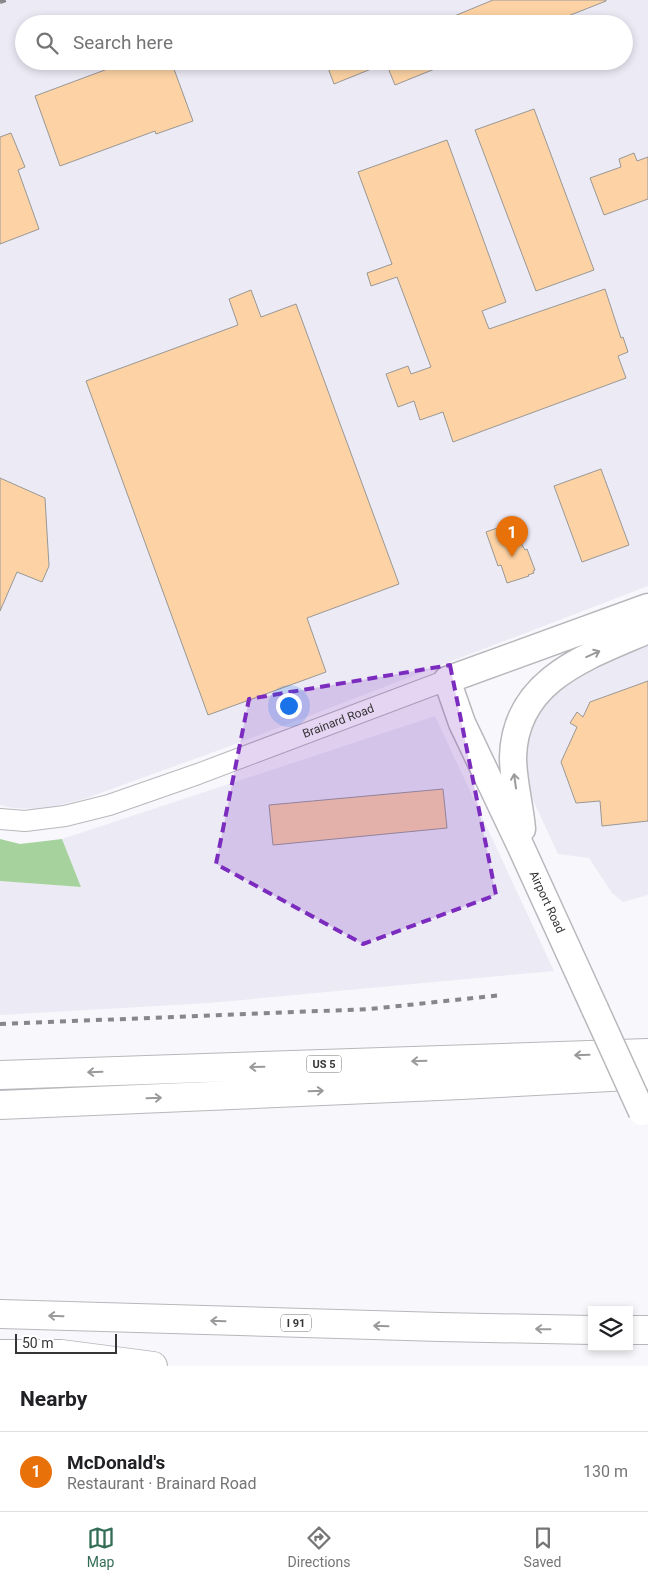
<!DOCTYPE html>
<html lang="en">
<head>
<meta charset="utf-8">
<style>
	:root { --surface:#fff; --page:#f6f6f6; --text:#202124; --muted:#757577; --line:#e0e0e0; --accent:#346d56 }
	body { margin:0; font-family:Roboto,sans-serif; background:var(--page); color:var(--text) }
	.controls { position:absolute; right:15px; bottom:15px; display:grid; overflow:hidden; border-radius:0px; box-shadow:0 2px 8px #0003 }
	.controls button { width:45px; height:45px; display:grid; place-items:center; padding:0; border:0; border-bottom:1px solid var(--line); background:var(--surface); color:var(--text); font:25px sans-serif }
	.scale { position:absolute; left:15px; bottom:12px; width:102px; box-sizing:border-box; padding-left:5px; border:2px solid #353536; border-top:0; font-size:14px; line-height:18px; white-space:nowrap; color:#353536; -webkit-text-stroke:4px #fff; paint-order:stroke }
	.you { position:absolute; left:288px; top:705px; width:18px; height:18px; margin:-12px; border:4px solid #fff; border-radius:50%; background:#1a73e8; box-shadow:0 0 0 8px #1a73e833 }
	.badge { display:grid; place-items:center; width:32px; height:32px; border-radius:50%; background:var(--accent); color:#fff; font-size:16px; font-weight:700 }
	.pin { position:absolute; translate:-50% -41px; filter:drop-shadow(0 1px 2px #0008) }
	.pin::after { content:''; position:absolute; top:26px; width:18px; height:15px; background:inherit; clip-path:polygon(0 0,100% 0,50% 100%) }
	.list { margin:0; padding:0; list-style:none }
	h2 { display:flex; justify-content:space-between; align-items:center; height:65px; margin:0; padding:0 20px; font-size:21px }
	h2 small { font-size:16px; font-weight:400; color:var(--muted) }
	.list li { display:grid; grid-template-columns:32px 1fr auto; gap:15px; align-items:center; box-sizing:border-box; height:80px; padding:0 20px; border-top:1px solid var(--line) }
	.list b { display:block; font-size:19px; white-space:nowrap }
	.list p { margin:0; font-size:16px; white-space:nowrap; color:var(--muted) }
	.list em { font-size:16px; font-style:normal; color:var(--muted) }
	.icon { flex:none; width:28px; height:28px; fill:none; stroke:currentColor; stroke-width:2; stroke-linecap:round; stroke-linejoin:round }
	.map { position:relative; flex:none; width:648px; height:1366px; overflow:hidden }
	.search { position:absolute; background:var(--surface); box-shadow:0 2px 8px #0003; left:15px; right:15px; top:15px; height:55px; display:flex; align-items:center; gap:12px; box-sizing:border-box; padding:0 18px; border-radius:28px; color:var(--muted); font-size:19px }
	.sheet { height:145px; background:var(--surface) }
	nav { display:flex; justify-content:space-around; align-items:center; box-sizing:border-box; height:70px; border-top:1px solid var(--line); background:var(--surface); font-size:14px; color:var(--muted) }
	nav a { display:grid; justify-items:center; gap:2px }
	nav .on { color:var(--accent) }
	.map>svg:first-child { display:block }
	.built { fill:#eceaf5; fill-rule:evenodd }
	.green { fill:#a6d39d }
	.building { fill:#fdd3a5; stroke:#999794 }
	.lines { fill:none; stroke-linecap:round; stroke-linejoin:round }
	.minor-casing { stroke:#b8b7bb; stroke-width:22 }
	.major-casing { stroke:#b8b7bb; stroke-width:29 }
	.highway-casing { stroke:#b8b7bb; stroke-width:30 }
	.minor { stroke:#fff; stroke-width:20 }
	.major { stroke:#fff; stroke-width:26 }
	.highway { stroke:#fff; stroke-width:28 }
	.rail { stroke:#878689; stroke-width:4; stroke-dasharray:6 6; stroke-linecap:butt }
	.major-bridge-casing { stroke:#b8b7bb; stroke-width:29; stroke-linecap:butt }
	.major-bridge { stroke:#fff; stroke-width:26 }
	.oneway { stroke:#9a9a9a }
	.marked { fill:#7b2cbf; fill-opacity:0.2; stroke:#7b2cbf; stroke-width:4; stroke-dasharray:10 6; stroke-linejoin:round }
	.labels { text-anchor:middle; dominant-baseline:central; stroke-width:5; stroke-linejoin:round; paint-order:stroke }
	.shield { fill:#fff; stroke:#727272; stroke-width:1 }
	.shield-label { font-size:11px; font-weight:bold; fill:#353536 }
	.street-label { font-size:12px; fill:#353536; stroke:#fff }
</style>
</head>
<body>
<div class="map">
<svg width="648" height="1366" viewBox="0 0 648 1366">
	<rect width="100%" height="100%" fill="#f8f7fb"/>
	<!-- built -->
	<path class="built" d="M0,0H648V586L233,745L84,799L57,806L36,809L13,808L0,805ZM24,24H624V61H24Z
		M648,637V895L623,902L612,893L589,858L558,854L526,785L525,736L537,705L559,682Z
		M435,716L554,971L209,1003L0,1015V881L81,887L62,839Z"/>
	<!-- green -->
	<path class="green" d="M0,839L20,844L62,839L81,887L0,881Z"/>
	<!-- building -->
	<path class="building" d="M493,0H606V1L548,24H435Z
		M129,61H171L193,121L156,134L155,131L60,166L35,96Z
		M346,61H452V62L395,85L386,63L334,84L328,68Z
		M534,109L594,270L536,291L475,130Z
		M11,133L25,167L18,170L39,229L0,244V137Z
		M447,140L506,302L482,311L489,329L605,289L621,338L623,337L628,352L618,356L626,378L453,442L443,412L420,420L414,401L398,407L386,374L408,366L411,374L431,367L397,277L371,286L367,273L392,264L358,172Z
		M634,153L637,161L648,157V199L604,215L590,178L621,167L619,159Z
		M251,290L261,317L296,304L399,584L307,618L326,672L208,715L86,381L238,325L229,299Z
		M601,469L629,545L582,562L554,486Z
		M0,478L45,498L49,566L42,582L17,572L0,611Z
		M514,522L522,545L525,550L527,549L535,570L533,571L534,573L528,575L529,576L507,583L501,565L498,566L486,532Z
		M648,681V821L602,826L600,801L576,803L561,762L577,727L570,723L577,712L583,717L590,702Z
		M443,789L447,828L273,845L269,805Z"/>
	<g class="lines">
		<!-- minor casing -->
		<g class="minor-casing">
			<g id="minor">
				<path id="s1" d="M0,819L25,821L65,816L109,805L198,774L447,680"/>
			</g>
		</g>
		<!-- major casing -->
		<g class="major-casing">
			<path id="major" d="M522,829C520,805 513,781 513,757C515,679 588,656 648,630
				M595,1009L521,847L462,723L447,680L648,607"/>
		</g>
		<!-- highway casing -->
		<g class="highway-casing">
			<path id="highway" d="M0,1075L648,1053
				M0,1105L461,1085L648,1075
				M0,1314L440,1327L592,1330
				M629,1330H648
				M0,1354H61L153,1366"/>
		</g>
		<!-- minor -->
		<use href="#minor" class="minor"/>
		<!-- major -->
		<use href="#major" class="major"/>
		<!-- highway -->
		<use href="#highway" class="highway"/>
		<!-- rail -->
		<path class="rail" d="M0,2L6,0
			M0,1024L370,1009L502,995"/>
		<!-- major-bridge casing -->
		<g class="major-bridge-casing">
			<path id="major-bridge" d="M595,1009L642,1112"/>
		</g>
		<!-- major-bridge -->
		<use href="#major-bridge" class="major-bridge"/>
	</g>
	<!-- one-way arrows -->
	<defs><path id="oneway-shaft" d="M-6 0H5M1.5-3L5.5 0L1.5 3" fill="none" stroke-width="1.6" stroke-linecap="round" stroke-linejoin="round" transform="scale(1.25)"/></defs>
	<g class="oneway">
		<use href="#oneway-shaft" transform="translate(593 654) rotate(-24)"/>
		<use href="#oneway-shaft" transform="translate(515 781) rotate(-98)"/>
		<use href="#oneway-shaft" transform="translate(582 1055) rotate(178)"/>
		<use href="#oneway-shaft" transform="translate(419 1061) rotate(178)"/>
		<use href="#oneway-shaft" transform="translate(257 1067) rotate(178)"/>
		<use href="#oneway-shaft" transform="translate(95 1072) rotate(178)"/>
		<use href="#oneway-shaft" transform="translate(316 1091) rotate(-2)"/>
		<use href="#oneway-shaft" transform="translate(154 1098) rotate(-2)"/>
		<use href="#oneway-shaft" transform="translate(56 1316) rotate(-178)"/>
		<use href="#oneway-shaft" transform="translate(218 1321) rotate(-178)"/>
		<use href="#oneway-shaft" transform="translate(381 1326) rotate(-178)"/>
		<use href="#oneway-shaft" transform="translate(543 1329) rotate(-179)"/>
	</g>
	<!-- marked area -->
	<path class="marked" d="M450,665L496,895L363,944L216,864L249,699Z"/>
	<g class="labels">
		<!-- shield labels -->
		<g class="shield">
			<rect x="306.5" y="1055.5" width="35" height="17" rx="4"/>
			<rect x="281" y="1314.5" width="30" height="17" rx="4"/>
		</g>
		<g class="shield-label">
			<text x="324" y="1064">US 5</text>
			<text x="296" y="1323">I 91</text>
		</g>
		<!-- street labels -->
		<g class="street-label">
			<text stroke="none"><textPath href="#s1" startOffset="355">Brainard Road</textPath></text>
			<text transform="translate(547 902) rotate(65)">Airport Road</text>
		</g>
	</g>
</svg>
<div class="controls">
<button><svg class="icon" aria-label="layers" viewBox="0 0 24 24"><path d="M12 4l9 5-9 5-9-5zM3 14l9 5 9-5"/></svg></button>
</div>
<div class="scale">50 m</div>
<div class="you"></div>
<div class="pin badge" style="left:512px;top:557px;background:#e8710a">1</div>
<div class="search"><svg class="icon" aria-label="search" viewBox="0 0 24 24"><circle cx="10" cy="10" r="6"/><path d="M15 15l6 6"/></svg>Search here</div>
</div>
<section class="sheet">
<h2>Nearby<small></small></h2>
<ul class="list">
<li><span class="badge" style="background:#e8710a">1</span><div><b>McDonald's</b><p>Restaurant · Brainard Road</p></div><em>130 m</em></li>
</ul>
</section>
<nav>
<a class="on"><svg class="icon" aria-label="map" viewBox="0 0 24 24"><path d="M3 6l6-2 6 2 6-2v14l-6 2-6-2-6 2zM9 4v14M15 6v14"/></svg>Map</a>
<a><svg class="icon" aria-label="directions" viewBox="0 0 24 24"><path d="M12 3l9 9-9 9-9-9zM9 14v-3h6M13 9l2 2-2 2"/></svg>Directions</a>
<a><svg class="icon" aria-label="saved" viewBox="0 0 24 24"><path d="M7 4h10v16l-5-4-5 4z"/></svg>Saved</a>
</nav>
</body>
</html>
